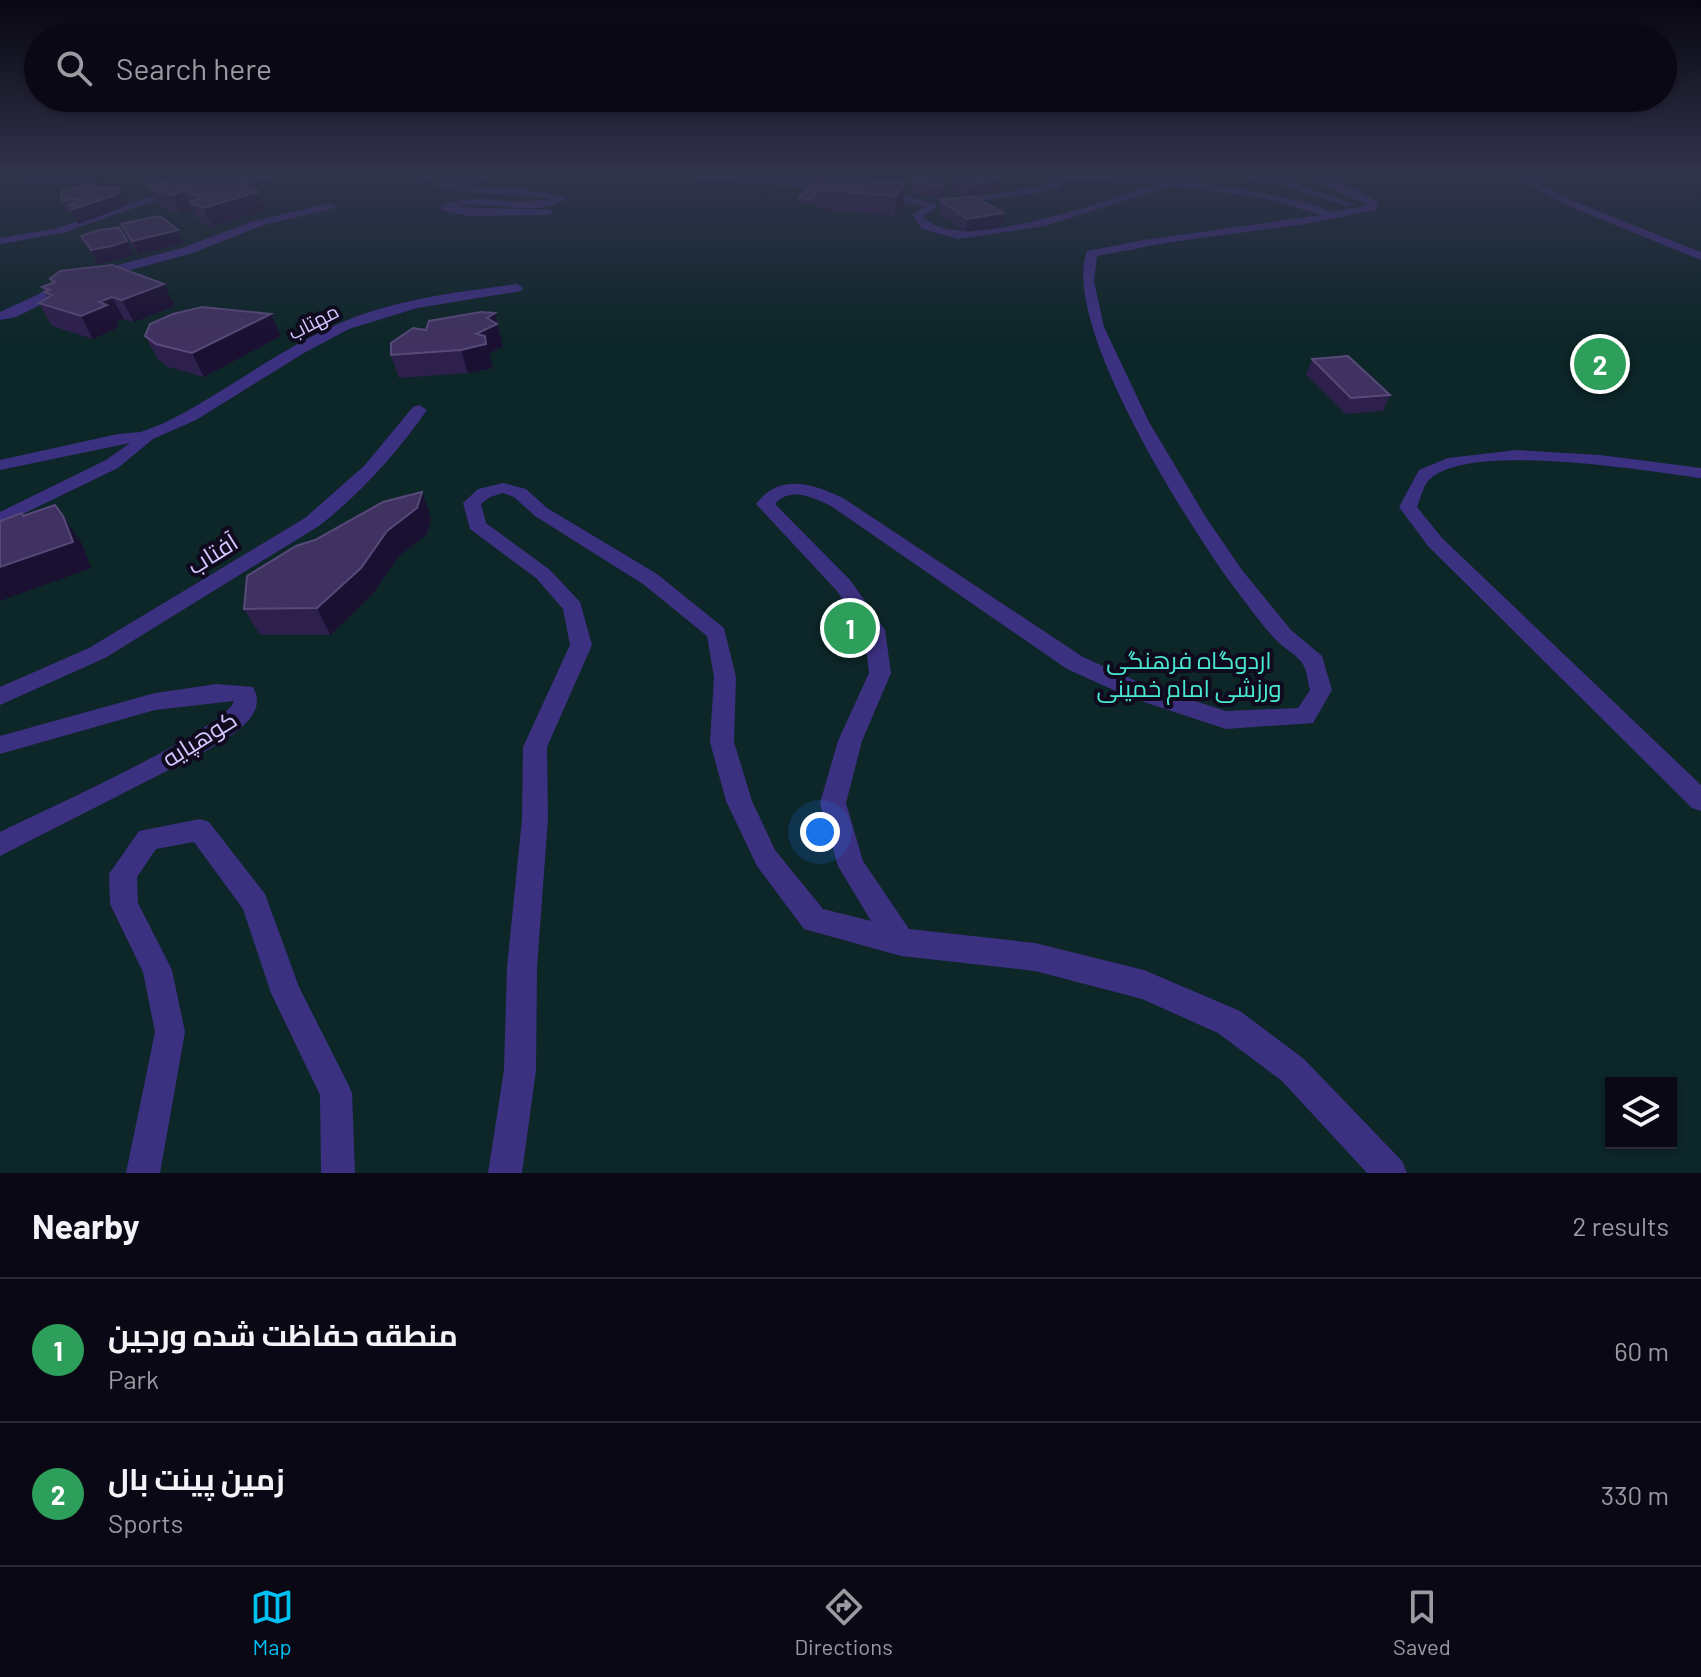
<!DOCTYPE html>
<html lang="en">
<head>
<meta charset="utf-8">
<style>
	:root { --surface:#0b0816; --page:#191623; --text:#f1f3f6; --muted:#9a9aa1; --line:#2b2935; --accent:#00bff1 }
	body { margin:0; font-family:Barlow,Cairo,sans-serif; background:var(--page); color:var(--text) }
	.controls { position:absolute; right:24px; bottom:24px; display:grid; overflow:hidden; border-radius:0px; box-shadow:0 2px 6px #0004 }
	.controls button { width:72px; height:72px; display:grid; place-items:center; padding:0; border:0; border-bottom:2px solid var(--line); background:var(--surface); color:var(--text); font:40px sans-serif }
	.you { position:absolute; left:820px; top:832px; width:28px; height:28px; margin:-20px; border:6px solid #fff; border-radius:50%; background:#1a73e8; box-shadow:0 0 0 12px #1a73e833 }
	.badge { display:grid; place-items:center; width:52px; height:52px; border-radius:50%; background:var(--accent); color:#fff; font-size:26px; font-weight:700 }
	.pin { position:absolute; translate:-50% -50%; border:4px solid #fff; box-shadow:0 2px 8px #0006 }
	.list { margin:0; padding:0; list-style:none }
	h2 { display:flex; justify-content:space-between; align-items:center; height:104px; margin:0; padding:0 32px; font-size:34px }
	h2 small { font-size:26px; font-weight:400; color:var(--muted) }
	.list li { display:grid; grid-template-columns:52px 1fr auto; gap:24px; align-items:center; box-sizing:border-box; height:144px; padding:0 32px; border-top:2px solid var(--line) }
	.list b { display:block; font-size:30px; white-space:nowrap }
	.list p { margin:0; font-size:26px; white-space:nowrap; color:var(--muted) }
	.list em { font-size:26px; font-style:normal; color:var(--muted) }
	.icon { flex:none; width:44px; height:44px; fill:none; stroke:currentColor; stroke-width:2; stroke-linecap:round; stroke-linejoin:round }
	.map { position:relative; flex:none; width:1701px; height:1173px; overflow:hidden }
	.search { position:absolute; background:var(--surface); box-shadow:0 2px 6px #0004; left:24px; right:24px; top:24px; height:88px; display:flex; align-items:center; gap:20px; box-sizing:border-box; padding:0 28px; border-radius:44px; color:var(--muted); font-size:30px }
	.sheet { height:392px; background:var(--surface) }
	nav { display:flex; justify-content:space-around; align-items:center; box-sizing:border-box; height:112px; border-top:2px solid var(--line); background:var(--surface); font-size:22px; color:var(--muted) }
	nav a { display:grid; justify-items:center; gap:4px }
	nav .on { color:var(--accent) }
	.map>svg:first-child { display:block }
	.green { fill:#0d2628; fill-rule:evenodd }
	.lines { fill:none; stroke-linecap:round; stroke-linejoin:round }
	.minor { fill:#3c3181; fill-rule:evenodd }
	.minor-bridge { stroke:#3c3181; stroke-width:11 }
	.wall { fill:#2e204d }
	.shaded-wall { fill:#1a1032 }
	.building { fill:#403260; stroke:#574979; stroke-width:2 }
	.labels { text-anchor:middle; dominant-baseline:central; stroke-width:8; stroke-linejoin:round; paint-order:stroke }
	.far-street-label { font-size:20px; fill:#d3c6ff; stroke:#0f0a1d }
	.street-label { font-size:24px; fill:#d3c6ff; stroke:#0f0a1d }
	.park-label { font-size:24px; fill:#49e8d1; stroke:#0f0a1d }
</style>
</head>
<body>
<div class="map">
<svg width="1701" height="1173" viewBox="0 0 1701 1173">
	<rect width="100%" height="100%" fill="#0f0a1d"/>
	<!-- green -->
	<path class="green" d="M0,174H1701V1173H0ZM1611,1083H1671V1143H1611Z"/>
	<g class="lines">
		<!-- minor -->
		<path class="minor" d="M260,174H299L294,177L215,183L210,180Z
			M433,174H459L422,181L417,178Z
			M487,174H507L459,185L513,187L568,197C536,221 492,198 456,207L552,210L553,212L548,215L467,216L441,210V206C477,190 515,208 551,198L444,190L435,185Z
			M668,174H708L847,184L852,187L847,190L673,177Z
			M1036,174L1116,175L1227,186L1300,201L1333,212L1368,205L1298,174C1324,172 1359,188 1379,204L1376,210L1306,224L1171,242L1097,256L1094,281L1104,327L1149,422L1207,519L1242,570L1291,630L1322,656L1332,690L1313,723L1226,729L1129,697L1067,669L831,506C813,498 791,486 775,504L851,581L885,630L891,673L862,741L846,803L863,861L909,929L1035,943L1144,970L1240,1011L1304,1059L1402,1161L1407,1173H1367L1282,1081L1218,1033L1142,999L1035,971L901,956L804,929L757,866L726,801L710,742L714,677L707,636L643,584L535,516L514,497L503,493L490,497L481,504L486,523L550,570L580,602L592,645L547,747L548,819L537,967L536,1070L522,1173H488L504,1070L507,967L522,819L523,747L570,645L563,609L536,578L470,529L463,503L478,489L503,483L526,489L547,508L657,574L724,628L736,677L734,742L752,801L775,850L823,909L871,921L838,866L820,803L838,741L869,673L864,631L837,591L756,504C780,472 813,484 843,498L1083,657L1145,685L1226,711L1298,708L1310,690C1308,683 1307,672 1304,666C1299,656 1285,649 1277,641C1260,623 1244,600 1228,579C1185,519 1060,322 1087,251L1144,240L1321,215L1264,198L1171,186L1045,226L958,239L922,229L912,215L923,207L873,191L878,188L936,204V208L923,216C955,258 1111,198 1155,184L1041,177Z
			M1228,174L1280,178L1353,204L1348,207L1278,184Z
			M1509,174H1521L1581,204L1701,252V260L1573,208Z
			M1056,181L1061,184L1060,186L1039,193L953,204L948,201L1037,187Z
			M176,188L185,190L63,233L0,244V238L57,228Z
			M331,203L336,206L335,208L261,226L190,254L88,281L16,317L0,320V312L80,275L182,248L253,221Z
			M517,284L523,288L521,291L417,308L349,329L304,353L196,420L153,439L118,468L0,525V512L106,460L130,443L0,470V460L118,434L141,432L162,424C223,394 276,351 338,324C394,299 457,292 517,284Z
			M419,405L427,410C396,454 361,493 319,526L105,658L0,705V687L89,648L305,518L364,466L413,407Z
			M1517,450L1600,455L1701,468V478C1647,471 1470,441 1430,479C1423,485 1421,498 1417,507L1442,538L1701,785V811L1692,808L1428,546L1399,507L1419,470L1448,458Z
			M217,684L253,687C270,717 227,738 206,751L0,856V832C36,814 226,729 234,701L155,710L0,754V736L155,693Z
			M200,819L209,822L265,894L299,987L347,1082L352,1093L355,1173H321L320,1095L271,993L243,909L194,842L156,849L137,877L138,903L172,970L185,1032L160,1173H126L155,1032L143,972L110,904L109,874L139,831Z"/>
		<!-- minor-bridge -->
		<path class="minor-bridge" d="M1054,174L1056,184"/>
	</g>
	<!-- wall -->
	<path class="wall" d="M21,174H112L95,183L26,184Z
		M232,174L253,181L265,211L212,227L199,221L194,211L181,214L158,205L149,188L142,187L136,175Z
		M752,174H787L785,177L752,176Z
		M948,176L947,188L941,198L910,194V182Z
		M952,176L999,191L974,196L1003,213L1001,227L966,232L939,213L940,200L966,197L952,188Z
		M905,183L904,202L895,216L816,208V202L813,205L800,204L799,198L816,188Z
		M98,188L126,202L121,208L78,224L72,213H68L61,200Z
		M121,224L178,230L184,243L139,255L127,238Z
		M81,236L127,241L134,255L119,260L98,264Z
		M50,279L175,306L134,322L124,319L116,322L119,327L93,339L52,326L39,303L47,298L42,287L52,283Z
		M495,313L503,347L489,353L493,368L468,373L399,378L391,355L426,330Z
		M271,314L281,336L204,377L168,367L158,359L145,336Z
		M1312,359L1390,395L1383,411L1345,414L1306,375Z
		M431,518L427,534L398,557L372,595L330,635H260L244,609Z"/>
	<!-- shaded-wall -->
	<path class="shaded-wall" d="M91,174H112L95,183Z
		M169,174H214L160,189L155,177Z
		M948,176L947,188L941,198L942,185Z
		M1000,179L999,191L967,197L968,185Z
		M253,181L265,211L212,227L203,208L244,184Z
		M905,183L904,202L895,216L896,196Z
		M120,189L126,202L121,208L78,224L71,210Z
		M184,191L193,210L181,214L172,195Z
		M1003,213L1001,227L966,232L967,219Z
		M178,230L184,243L139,255L132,241Z
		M127,241L134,255L119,260L98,264L91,250Z
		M164,284L175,306L134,322L122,300Z
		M112,297L124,319L116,322L119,327L93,339L81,316L99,302Z
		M495,313L503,347L489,353L493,368L468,373L461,350L476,334L487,318Z
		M271,314L281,336L204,377L192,353Z
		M422,492L431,518L427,534L398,557L372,595L330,635L317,608Z
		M63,516L81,542L91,568L0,601V567Z"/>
	<!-- building -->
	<path class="building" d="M139,174H169L155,177L136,175Z
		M188,174H231L253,181L244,184L258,192L203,208L190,202L202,198L184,191L172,195L149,186Z
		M919,174H933L948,176L942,185L910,182Z
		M966,174H991L1000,179L968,185L952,176Z
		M826,177L905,183L896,196L815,189Z
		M93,183L98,188L117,187L120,189L115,195L71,210L76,205L68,206L80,199L61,200L62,191Z
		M808,188H816L815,196L813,199L799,198Z
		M974,196L1003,213L967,219L940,200Z
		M160,216L178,230L132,241L121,224Z
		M119,227L127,241L112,246L91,250L81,236L96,231Z
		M112,265L164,284L122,300L112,297L99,302L107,305L81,316L39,303L52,295L44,292L50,290L42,287L55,282L50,279L60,271Z
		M202,307L271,314L192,353L156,344L145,336L150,324L173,314Z
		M481,312L495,313L487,318L497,324L476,334L485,336L486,344L461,350L391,355V343L413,328L426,330L429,321Z
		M1348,356L1390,395L1351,398L1312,359Z
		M422,492L417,508L387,531L361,568L317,608L244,609L247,576L296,546L315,540L383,502Z
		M55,505L63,516L73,542L0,567V521L22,513L23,516Z"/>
	<!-- sky -->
	<linearGradient id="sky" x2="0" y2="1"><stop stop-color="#080610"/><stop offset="0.51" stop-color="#31334c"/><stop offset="1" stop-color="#31334c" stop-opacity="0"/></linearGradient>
	<rect width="1701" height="338" fill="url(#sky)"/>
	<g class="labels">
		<!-- far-street labels -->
		<g class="far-street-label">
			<text transform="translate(313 321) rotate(-27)">مهتاب</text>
		</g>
		<!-- street labels -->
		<g class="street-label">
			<text transform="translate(212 553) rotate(-32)">آفتاب</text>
			<text transform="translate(199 738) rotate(-32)">کوهپایه</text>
		</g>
		<!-- park labels -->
		<g class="park-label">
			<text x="1189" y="659">اردوگاه فرهنگی<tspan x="1189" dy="28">ورزشی امام خمینی</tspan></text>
		</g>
	</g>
</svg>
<div class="controls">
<button><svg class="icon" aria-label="layers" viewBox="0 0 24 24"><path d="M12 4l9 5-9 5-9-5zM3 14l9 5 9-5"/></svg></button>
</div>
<div class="you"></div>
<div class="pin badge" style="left:850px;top:628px;background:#2e9e5b">1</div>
<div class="pin badge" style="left:1600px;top:364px;background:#2e9e5b">2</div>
<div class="search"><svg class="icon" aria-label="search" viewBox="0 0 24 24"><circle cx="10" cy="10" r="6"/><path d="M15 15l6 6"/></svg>Search here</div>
</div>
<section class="sheet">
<h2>Nearby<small>2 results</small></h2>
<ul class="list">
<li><span class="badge" style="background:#2e9e5b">1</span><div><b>منطقه حفاظت شده ورجین</b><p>Park</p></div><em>60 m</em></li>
<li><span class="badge" style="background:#2e9e5b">2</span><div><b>زمین پینت بال</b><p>Sports</p></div><em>330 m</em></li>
</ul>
</section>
<nav>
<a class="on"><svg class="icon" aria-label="map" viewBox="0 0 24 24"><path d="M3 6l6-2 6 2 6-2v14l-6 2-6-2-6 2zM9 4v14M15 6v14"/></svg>Map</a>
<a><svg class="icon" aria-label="directions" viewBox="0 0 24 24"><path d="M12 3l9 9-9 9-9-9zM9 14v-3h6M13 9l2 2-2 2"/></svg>Directions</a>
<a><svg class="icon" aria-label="saved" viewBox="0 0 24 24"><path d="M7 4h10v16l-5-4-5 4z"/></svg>Saved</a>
</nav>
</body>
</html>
